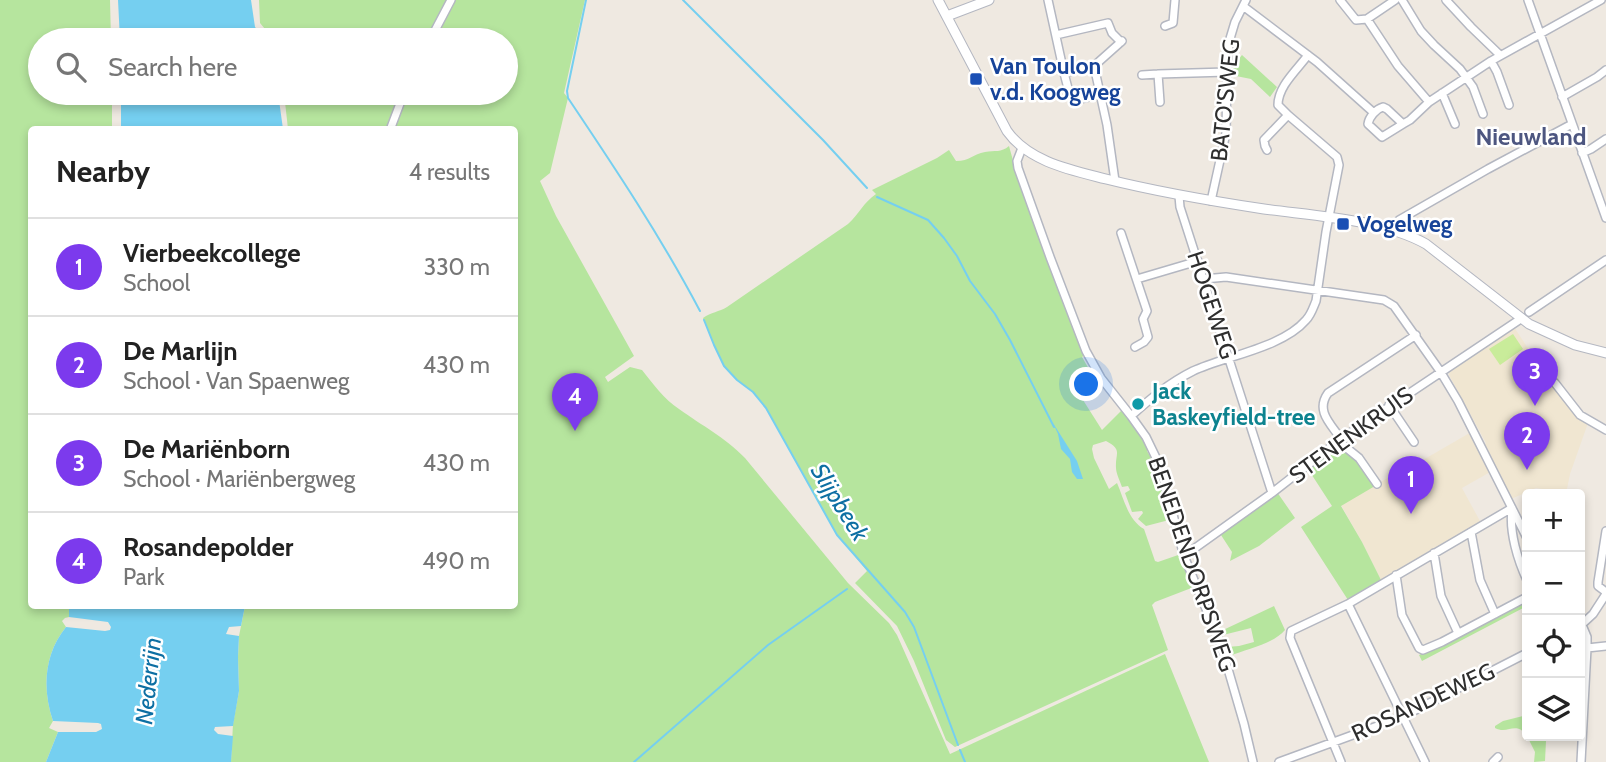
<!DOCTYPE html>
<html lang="en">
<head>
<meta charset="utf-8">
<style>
	:root { --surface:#fff; --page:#f6f6f6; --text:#222; --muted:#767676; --line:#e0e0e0; --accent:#7c3aed }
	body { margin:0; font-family:Cabin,sans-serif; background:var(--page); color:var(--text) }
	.controls { position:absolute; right:21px; bottom:21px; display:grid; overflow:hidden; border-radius:7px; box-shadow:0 4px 10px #0003 }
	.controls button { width:63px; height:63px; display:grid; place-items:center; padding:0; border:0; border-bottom:2px solid var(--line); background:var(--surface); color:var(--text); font:35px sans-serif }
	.you { position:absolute; left:1087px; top:385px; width:24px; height:24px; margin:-18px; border:5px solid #fff; border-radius:50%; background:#1a73e8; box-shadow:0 0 0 10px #1a73e833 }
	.badge { display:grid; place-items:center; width:46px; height:46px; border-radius:50%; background:var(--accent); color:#fff; font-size:23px; font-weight:700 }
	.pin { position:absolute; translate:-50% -58px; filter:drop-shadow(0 2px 4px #0008) }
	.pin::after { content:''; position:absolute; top:37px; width:24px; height:21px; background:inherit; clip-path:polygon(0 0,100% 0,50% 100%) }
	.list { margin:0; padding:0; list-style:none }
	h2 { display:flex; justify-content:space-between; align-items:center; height:91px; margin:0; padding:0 28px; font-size:30px }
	h2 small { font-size:23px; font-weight:400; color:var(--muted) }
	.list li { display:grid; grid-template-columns:46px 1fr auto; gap:21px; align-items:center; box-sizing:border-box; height:98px; padding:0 28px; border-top:2px solid var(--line) }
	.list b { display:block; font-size:26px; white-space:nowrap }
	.list p { margin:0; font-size:23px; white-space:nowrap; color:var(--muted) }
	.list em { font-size:23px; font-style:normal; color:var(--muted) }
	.icon { flex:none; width:38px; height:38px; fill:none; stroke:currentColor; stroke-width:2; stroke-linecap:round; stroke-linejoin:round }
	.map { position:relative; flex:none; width:1606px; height:762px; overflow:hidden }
	.search { position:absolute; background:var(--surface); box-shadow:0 4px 10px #0003; left:28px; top:28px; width:490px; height:77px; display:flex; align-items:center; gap:18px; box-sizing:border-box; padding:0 24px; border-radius:38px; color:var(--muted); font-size:26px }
	.panel { position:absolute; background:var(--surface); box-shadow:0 4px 10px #0003; left:28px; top:126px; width:490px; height:483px; border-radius:7px }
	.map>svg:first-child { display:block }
	.education { fill:#f0e6d1 }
	.green { fill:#b6e59e }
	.pitch { fill:#c9ec9a }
	.water { fill:#75cff0 }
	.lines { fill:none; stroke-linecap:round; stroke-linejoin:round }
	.stream { stroke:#75cff0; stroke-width:2 }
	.minor-casing { stroke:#b4b7c1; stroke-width:10 }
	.tertiary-casing { stroke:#b4b7c1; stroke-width:11 }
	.minor { stroke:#fff; stroke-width:7 }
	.tertiary { stroke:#fff; stroke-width:9 }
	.transit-dot { fill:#1a4fb4; stroke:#fff; stroke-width:2.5 }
	.culture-dot { fill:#0f9aa8; stroke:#fff; stroke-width:2.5 }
	.labels { text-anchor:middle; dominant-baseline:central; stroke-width:5; stroke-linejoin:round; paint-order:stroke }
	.transit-label { font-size:23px; font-weight:bold; fill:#164399; stroke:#fff; text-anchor:start }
	.street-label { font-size:23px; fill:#2e2e2e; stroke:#fff }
	.culture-label { font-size:23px; font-weight:bold; fill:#0d838f; stroke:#fff; text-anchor:start }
	.neighbourhood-label { font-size:24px; font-weight:bold; fill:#4d5680; stroke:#fff }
	.water-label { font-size:24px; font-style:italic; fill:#0d6fa3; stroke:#fff }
</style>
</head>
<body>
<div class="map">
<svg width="1606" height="762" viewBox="0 0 1606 762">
	<rect width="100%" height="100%" fill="#efe9e1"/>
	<!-- education -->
	<path class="education" d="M1514,327L1548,379L1576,414L1588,423L1570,474L1567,489L1554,491L1536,488L1511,499L1494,464L1491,461L1483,446L1486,443L1449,375L1450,370Z
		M1473,431L1492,471L1462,488L1481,523L1381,580L1362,542L1341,505L1398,472L1404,471Z"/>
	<!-- green -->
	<path class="green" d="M0,0H110L111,40H40V93H112V129L32,130V606H69V617L65,618L62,621L66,627C44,654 42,689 53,721L49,728L58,732L46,762H0Z
		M259,0H449L426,40H274L260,23Z
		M455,0H585L564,93L568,98L550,173L540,181L556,216L634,356L605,377L608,382L630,367L642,370C653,384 664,399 679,409C704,427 723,436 745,458L848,583L889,623L897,635L950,754L1165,654L1209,762H231L233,724L239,691L238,657L239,636L245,606H514V130L392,129L407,93H506V40H433Z
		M1242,55L1277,87L1270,97L1251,79L1231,75L1232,66Z
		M284,93H402L387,130L288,129Z
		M1009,146L1017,175L1055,279L1054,280L1085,355L1082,357L1094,378L1092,380L1097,386L1089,393H1084L1081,395L1083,400L1102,430L1122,410L1148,446L1147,451L1154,463L1162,486L1169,520L1146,526L1138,519L1143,513L1142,511L1132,512L1125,493L1130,490L1128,486L1122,487C1120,481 1116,473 1116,468C1115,453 1123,450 1106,441L1093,445L1092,449L1094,458L1109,489L1117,483C1124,499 1128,520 1144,529L1155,561L1158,562L1181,554L1194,587L1155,602L1152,605L1168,650L955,747L946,740L914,661L897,626L855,583L867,571L837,535L766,408L753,392L737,380L724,366L714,345L703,318C711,312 719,312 727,307L848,224C859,214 864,202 876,194L872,190L937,158L949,150L956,161C970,161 973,154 985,152C995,150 1001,153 1009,146Z
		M1338,445L1357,460L1375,486L1341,506L1362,542L1381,580L1348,600L1301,527L1332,506L1308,469Z
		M1277,492L1295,518L1259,546L1230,561L1232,552L1221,535Z
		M1527,601V606L1422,661L1419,655Z
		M1274,606L1285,630C1273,644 1247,649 1229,656L1227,647L1239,646L1254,642L1251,628L1223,635L1221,631Z
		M1527,715V736C1516,720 1508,735 1495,728V726L1503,721Z
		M1527,736H1544L1546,741L1545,761L1534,762L1535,752Z"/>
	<!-- pitch -->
	<path class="pitch" d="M1513,334L1523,349L1500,365L1489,349Z"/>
	<!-- water -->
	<path class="water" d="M118,0H251L255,27L267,40H120Z
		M121,93H278L283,129H121Z
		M1053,423L1077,461L1083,479H1077L1072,472L1070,459L1061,449L1058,434Z
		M69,606H245L241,626L229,627L226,634L239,636L238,657L239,691L233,726L215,727L214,730L218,734L233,736L231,762H46L58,732H96L102,729L101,724L98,723L53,721C42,689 44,654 66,627L105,631L110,630L111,627L108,622L69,617Z"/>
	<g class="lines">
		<!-- stream -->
		<path class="stream" d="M586,0L567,91L568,98C615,168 661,237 700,311
			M683,0L823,140L867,188
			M877,197L928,220L944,238L957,256L970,281L995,314L1010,340L1054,427
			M704,320L714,345L724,366L737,380L753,392L766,408L837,535L905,612L914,627L958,745
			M960,750L965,762
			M634,762L768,645L847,589"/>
		<!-- minor casing -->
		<g class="minor-casing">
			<path id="minor" d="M1048,0L1064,73L1070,96L1077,100L1101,94
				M1340,0L1356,20L1367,19L1395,0
				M1402,0L1421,31L1434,45L1460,69L1473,87L1483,114
				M1446,0L1471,27L1500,55
				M1528,0L1606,218
				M1243,6L1317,62L1374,113
				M1367,19L1398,66L1429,102
				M1165,26L1173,23L1175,0
				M1056,35L1108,23L1112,33L1121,42
				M430,40L451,0
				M1491,61L1497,72L1509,105
				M1094,66L1107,125L1115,181
				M1064,73L1094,66L1122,41
				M1142,75L1158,74
				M1442,93L1455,124
				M1562,97L1597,77L1606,70
				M1160,102L1158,74L1227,72
				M1383,107L1387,109L1403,124L1382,137L1368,124C1369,117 1376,109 1383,107Z
				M1288,115L1278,105C1278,86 1297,70 1308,55
				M1403,124L1410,120L1429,102L1491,61L1601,0
				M390,130L404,93
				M1022,148L1017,161L1018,168L1050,257L1086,351L1101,378L1131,416L1146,437L1160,466L1184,556L1221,645L1244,724L1253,762
				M1582,153L1591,149L1606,139
				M1179,196L1180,207L1272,493
				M1211,201L1226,133L1227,72L1229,42L1235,22L1246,0
				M1393,229L1399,220L1488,169L1572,124
				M1121,233L1147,311L1143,319L1148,337L1144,342L1135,347
				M1137,279L1198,261
				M1204,279L1226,277L1384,300L1394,306L1440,371L1458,401L1527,538
				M1529,312L1606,260
				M1555,383L1580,415L1606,430
				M1389,405L1414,442
				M1131,416C1150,399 1169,383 1193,371C1225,356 1282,348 1306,320C1311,315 1313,308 1316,301L1326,232L1339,165L1337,157L1288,115L1264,140L1265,146L1267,150
				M1341,439C1331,424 1315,411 1328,393L1416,335
				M1338,441L1359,458L1377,484
				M1512,510C1509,532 1518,561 1527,580
				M1606,531L1598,582V586L1606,592
				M1471,532L1480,580L1495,614
				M1434,553L1441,596L1458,633
				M1184,556L1272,493L1341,439L1522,318
				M1396,575L1402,615L1419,648L1423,650L1442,642L1527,597
				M1348,604L1425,762
				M1580,626L1593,614L1606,594
				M1587,648L1606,646
				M1279,762L1402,717L1527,653
				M1341,762L1290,638L1291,631L1348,604L1512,508
				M1493,762L1498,757
				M1581,762L1587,648V637L1582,625"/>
		</g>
		<!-- tertiary casing -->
		<g class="tertiary-casing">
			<path id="tertiary" d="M938,0L1007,131C1029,162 1071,170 1106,179C1158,192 1211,201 1264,209C1315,216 1381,219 1426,244L1529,324L1575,345L1606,353
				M947,16L989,0"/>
		</g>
		<!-- minor -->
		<use href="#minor" class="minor"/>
		<!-- tertiary -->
		<use href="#tertiary" class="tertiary"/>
	</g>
	<!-- markers -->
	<g class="transit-dot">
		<rect x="969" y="72" width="14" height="14" rx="3.5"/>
		<rect x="1336" y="217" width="14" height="14" rx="3.5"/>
	</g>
	<circle class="culture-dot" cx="1138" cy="404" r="7"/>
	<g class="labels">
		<!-- transit labels -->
		<g class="transit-label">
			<text x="990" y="66">Van Toulon<tspan x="990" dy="26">v.d. Koogweg</tspan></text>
			<text x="1357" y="224">Vogelweg</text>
		</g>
		<!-- street labels -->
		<g class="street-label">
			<text transform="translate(1225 100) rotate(-84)">BATO'SWEG</text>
			<text transform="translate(1212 305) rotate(72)">HOGEWEG</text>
			<text transform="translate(1351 435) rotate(-36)">STENENKRUIS</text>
			<text transform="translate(1192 564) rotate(71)">BENEDENDORPSWEG</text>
			<text transform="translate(1423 702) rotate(-25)">ROSANDEWEG</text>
		</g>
		<!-- culture labels -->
		<g class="culture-label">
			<text x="1152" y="391">Jack<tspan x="1152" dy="26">Baskeyfield-tree</tspan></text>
		</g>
		<!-- neighbourhood labels -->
		<g class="neighbourhood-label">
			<text x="1531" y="136">Nieuwland</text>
		</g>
		<!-- water labels -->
		<g class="water-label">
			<text transform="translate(840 502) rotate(58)">Slijpbeek</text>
			<text transform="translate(148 681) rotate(-84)">Nederrijn</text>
		</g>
	</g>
</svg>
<div class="controls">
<button>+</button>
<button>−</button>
<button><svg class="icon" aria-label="locate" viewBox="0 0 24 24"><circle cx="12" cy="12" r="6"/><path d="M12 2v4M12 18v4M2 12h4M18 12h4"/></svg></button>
<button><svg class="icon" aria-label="layers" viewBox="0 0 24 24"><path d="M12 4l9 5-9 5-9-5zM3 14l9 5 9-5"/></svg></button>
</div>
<div class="you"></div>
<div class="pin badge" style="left:1411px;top:514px">1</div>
<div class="pin badge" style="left:1527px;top:470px">2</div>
<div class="pin badge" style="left:1535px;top:406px">3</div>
<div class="pin badge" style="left:575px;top:431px">4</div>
<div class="search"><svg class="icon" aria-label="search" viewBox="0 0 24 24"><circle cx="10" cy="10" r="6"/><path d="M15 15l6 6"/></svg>Search here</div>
<section class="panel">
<h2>Nearby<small>4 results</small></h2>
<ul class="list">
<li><span class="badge">1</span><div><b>Vierbeekcollege</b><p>School</p></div><em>330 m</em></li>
<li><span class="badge">2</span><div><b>De Marlijn</b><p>School · Van Spaenweg</p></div><em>430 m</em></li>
<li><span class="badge">3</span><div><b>De Mariënborn</b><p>School · Mariënbergweg</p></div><em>430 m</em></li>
<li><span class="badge">4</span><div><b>Rosandepolder</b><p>Park</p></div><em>490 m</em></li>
</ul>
</section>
</div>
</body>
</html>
